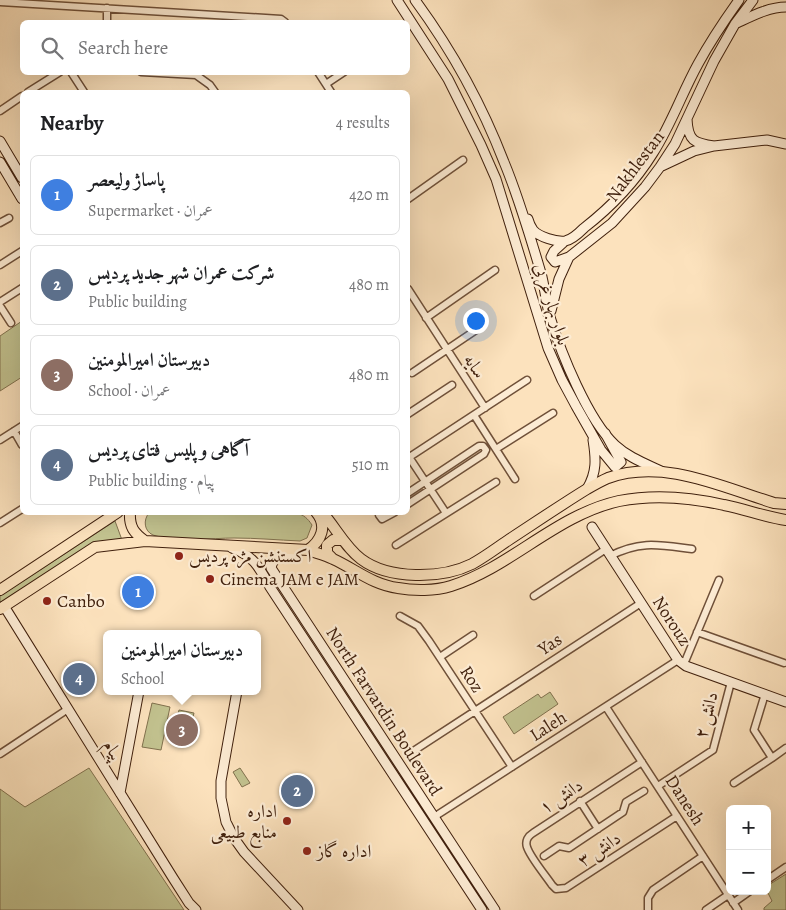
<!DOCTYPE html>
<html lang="en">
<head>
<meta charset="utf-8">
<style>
	:root { --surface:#fff; --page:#f6f6f6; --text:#202124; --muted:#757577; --line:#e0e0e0; --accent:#0b8043 }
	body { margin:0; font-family:Alegreya,Amiri,serif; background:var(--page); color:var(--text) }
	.controls { position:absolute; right:15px; bottom:15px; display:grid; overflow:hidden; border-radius:8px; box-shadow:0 5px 20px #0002 }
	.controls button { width:45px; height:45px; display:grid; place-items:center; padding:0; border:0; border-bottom:1px solid var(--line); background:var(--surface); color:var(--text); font:25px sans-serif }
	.you { position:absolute; left:475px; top:320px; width:18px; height:18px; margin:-12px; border:4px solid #fff; border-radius:50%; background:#1a73e8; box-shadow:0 0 0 8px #1a73e833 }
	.badge { display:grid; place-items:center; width:32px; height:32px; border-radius:50%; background:var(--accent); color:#fff; font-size:16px; font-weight:700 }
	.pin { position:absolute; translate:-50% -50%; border:2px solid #fff; box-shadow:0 1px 5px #0006 }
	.popup { position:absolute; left:103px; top:630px; width:158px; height:65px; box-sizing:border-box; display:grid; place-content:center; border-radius:8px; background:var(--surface); filter:drop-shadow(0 1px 4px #0005); font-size:16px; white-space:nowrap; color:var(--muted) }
	.popup b { font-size:19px; color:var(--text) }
	.popup::after { content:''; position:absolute; left:50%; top:100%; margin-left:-10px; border:10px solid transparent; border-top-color:var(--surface) }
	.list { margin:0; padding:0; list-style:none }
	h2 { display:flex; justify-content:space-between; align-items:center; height:65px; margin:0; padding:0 20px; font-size:21px }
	h2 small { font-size:16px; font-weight:400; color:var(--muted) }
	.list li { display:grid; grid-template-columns:32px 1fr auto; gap:15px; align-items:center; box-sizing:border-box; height:80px; margin:0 10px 10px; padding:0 10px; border:1px solid var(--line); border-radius:8px }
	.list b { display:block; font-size:19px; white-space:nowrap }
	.list p { margin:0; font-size:16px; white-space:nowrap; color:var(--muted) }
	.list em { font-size:16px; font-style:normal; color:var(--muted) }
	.icon { flex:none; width:28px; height:28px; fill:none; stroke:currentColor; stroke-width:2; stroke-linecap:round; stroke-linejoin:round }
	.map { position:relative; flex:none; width:786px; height:910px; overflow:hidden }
	.search { position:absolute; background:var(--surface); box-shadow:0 5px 20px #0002; left:20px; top:20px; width:390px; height:55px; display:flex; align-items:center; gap:12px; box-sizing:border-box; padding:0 18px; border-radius:8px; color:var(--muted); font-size:19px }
	.panel { position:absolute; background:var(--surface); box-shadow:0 5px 20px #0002; left:20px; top:90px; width:390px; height:425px; border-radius:8px }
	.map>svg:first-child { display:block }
	.green { fill:#c2c28f; stroke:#81714e }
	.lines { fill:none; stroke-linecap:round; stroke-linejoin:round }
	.street-casing { stroke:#6f5039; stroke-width:9 }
	.secondary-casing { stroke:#40200d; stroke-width:11 }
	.primary-casing { stroke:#40200d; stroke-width:12 }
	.street { stroke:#fdecd4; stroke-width:6 }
	.secondary { stroke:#fdecd4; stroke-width:9 }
	.primary { stroke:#fce2bd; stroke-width:10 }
	.poi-dot { fill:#8f2418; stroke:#fdecd4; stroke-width:2 }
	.labels { text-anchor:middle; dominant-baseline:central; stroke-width:4.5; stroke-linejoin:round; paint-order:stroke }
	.street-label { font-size:18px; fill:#40200d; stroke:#fdecd4 }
	.poi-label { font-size:18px; fill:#40200d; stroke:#fdecd4; text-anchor:start }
</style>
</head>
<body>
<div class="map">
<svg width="786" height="910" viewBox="0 0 786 910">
	<rect width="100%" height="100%" fill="#fce2bd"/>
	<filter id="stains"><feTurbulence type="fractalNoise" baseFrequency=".004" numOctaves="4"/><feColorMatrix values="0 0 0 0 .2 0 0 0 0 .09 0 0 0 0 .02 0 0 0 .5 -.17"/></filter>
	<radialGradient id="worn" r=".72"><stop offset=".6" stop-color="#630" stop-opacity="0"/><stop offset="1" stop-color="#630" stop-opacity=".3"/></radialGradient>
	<!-- green -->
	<path class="green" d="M22,321V377L0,391V336Z
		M280,512C295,513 303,511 312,525L307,538L300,541C278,540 256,538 234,538C213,538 173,543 153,535C144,531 143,520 149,513Z
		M115,521L122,540L93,543L0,603V596Z
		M550,692L558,704L514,734L503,717L538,694L541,698Z
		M152,703L170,707L161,750L142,747Z
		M179,710L194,713L187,739L173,735Z
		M89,768L184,910H0V789L25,807Z
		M240,768L250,783L242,787L233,772Z
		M786,874V910H764V908L772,901L767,891V886Z"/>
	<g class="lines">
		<!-- street casing -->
		<g class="street-casing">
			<path id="street" d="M0,2L281,19L285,22
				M107,22V8
				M71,72L84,92
				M141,72L196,75L210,85L215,92
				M318,72L331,92
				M326,84L344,72
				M28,92L60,72
				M0,111L22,96
				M408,199L463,160
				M0,223L9,218
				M0,265L22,251
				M408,289L485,408
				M0,302L22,288
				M0,306L11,323
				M426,318L495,270
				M412,373L476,330
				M408,414L452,385
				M474,415L515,479
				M14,431L22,445
				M0,440L22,426
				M496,449L553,413
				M409,457L446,513
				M408,458L527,380
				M408,493L479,446H483L486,450L484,454L408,504
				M380,512L379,515L382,519L395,512
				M0,523L22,509
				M396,545L496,482
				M610,556C641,540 660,545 692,549
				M534,596L606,549
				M400,616L418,626L429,641L512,767
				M697,632L784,663
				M440,657L473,635
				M684,664L719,580
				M606,707L738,910
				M415,750L641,603
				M0,754L68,709
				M772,758L786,748
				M642,762L533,833C528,836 525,841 527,847C530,857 546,876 552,885L556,889L566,888L677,816
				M734,783L772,758L754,730L765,694
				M658,786L713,750L731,682
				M580,801L598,829
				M434,817L678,660
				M544,856L559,846L569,848L623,812L626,802L644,791
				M767,880L786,867
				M733,903L750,891
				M648,910V898L653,890L703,856
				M706,910L728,895"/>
		</g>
		<!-- secondary casing -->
		<g class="secondary-casing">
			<path id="secondary" d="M397,0L448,79L481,145L496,179L548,348L562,380L576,406L601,450L615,467L621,462L605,433
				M415,0C451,49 482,105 504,162C519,198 530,236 541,273C545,288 546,303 550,317C561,353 588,420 615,445C628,457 644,463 661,471
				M737,23C752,16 769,7 786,7
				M0,141L22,178
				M714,146L767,140L786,144
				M0,162L22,199
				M662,166L694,151L714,146C694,143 688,141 687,119
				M528,219C529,223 531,227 533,230C539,237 556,242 565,241C572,240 579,233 584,228C611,207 635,182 653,153C671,125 682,93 698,64C710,42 724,21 739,0
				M565,241L554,251L551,257L555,262L569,257
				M551,311L559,279L569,257L612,223L645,187L660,167L675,144L714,61L735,24L753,0
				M587,489C597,472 596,459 593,440
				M592,527L678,660L686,666L786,702
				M232,548C254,556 259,567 270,587L482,910
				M297,552C286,554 273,555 271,568L495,910
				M4,606L173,878L189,903L196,910
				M237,691L221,781V798L226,822L234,838L244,852L298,910
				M120,793L139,691"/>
		</g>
		<!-- primary casing -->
		<g class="primary-casing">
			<path id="primary" d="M130,512C129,527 134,533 145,541
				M322,512C336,528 345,547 361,559C389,580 442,579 472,564C485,557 498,547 510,539C536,522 561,505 587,489C594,485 601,481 608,478C663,458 722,487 774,503L786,504
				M308,550C316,553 325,555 333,559C355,569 373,585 398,588C414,591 435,591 451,586C511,567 556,515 619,501C654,494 689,497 724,505C745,509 765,517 786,520
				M332,558L327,553V545L333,540H343
				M0,590L118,512
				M0,609L95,547L145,541L308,550C321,541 328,526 316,512"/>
		</g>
		<!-- street -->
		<use href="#street" class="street"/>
		<!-- secondary -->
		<use href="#secondary" class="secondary"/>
		<!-- primary -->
		<use href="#primary" class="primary"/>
	</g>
	<!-- markers -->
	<g class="poi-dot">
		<circle cx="179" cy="556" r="5"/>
		<circle cx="210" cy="579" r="5"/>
		<circle cx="47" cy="601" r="5"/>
		<circle cx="287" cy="821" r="5"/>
		<circle cx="307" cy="851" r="5"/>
	</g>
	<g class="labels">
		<!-- street labels -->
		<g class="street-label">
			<text transform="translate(635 166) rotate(-53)">Nakhlestan</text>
			<text transform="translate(552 304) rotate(73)">بلوار بهار غربی</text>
			<text transform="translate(475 366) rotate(57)">سایه</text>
			<text transform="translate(672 621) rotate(57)">Norouz</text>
			<text transform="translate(550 644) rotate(-33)">Yas</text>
			<text transform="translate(472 679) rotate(57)">Roz</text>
			<text transform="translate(384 711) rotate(57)">North Farvardin Boulevard</text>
			<text transform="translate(706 715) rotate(-75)">دانش ۲</text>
			<text transform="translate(548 726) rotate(-33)">Laleh</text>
			<text transform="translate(113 750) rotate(58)">پیام</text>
			<text transform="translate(561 796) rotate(-33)">دانش ۱</text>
			<text transform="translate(685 800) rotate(57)">Danesh</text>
			<text transform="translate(599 849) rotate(-33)">دانش ۳</text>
		</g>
		<!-- poi labels -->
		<g class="poi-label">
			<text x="189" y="556">اکستنشن مژه پردیس</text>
			<text x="220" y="579">Cinema JAM e JAM</text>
			<text x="57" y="601">Canbo</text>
			<text x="277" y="811" text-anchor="end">اداره<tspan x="277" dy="21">منابع طبیعی</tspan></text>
			<text x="317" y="851">اداره گاز</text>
		</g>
	</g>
	<rect width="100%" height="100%" filter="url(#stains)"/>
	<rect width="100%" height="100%" fill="url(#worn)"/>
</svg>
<div class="controls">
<button>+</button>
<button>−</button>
</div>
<div class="you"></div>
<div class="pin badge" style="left:138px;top:592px;background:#3f7fe0">1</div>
<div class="pin badge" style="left:297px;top:791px;background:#5c6f8a">2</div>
<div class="pin badge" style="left:182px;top:730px;background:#8d6e63">3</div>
<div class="popup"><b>دبیرستان امیرالمومنین</b>School</div>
<div class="pin badge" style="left:79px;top:679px;background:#5c6f8a">4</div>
<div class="search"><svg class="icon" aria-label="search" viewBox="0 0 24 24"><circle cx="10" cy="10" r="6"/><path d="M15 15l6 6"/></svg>Search here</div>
<section class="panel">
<h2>Nearby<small>4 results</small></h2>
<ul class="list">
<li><span class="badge" style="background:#3f7fe0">1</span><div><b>پاساژ ولیعصر</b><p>Supermarket · عمران</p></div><em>420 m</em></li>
<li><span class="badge" style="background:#5c6f8a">2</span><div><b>شرکت عمران شهر جدید پردیس</b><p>Public building</p></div><em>480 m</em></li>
<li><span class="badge" style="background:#8d6e63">3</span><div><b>دبیرستان امیرالمومنین</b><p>School · عمران</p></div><em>480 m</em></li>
<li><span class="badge" style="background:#5c6f8a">4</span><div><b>آگاهی و پلیس فتای پردیس</b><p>Public building · پیام</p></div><em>510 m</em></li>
</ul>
</section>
</div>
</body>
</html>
